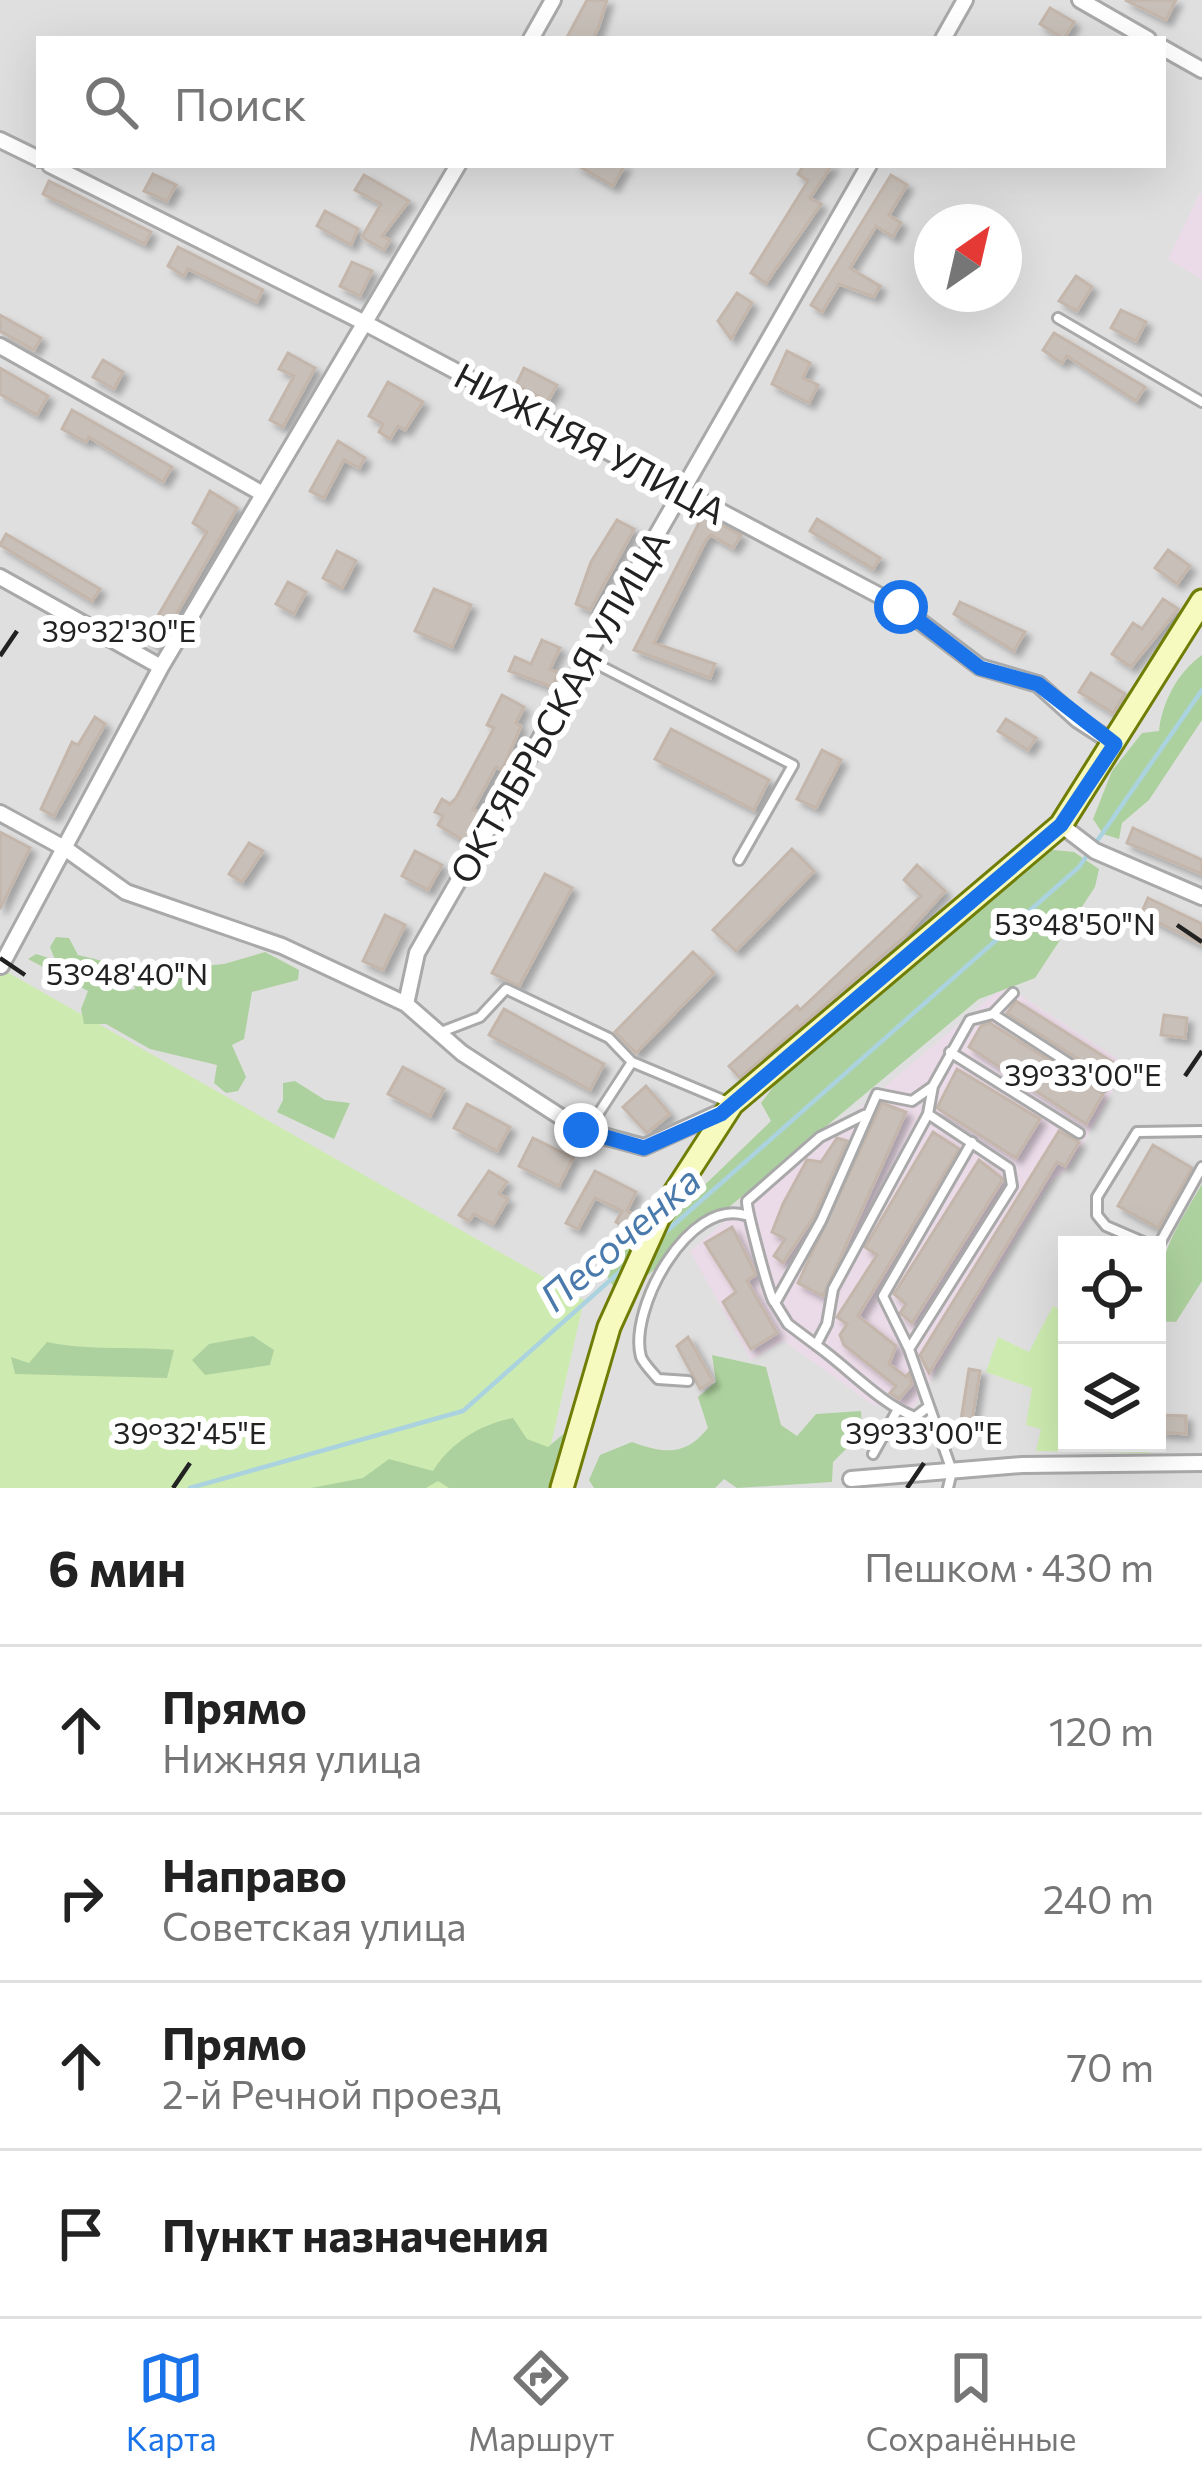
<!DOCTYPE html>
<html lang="ru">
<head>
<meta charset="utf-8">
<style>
	:root { --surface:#fff; --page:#f2f2f2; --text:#222; --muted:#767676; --line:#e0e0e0; --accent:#1a73e8 }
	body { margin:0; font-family:Commissioner,sans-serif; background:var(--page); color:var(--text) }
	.controls { position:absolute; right:36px; bottom:36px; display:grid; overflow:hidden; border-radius:0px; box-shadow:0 12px 48px #0002 }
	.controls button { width:108px; height:108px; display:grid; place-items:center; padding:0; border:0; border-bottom:3px solid var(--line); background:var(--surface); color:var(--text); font:60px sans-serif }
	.compass { position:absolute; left:914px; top:204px; width:108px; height:108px; border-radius:50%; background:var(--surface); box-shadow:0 12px 48px #0002; rotate:34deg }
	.stop { position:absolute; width:36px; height:36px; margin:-27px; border:9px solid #1a73e8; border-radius:50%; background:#fff }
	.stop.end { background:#1a73e8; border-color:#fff; box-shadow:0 3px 12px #0008 }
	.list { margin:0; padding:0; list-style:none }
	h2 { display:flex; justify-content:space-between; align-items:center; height:156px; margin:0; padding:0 48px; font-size:51px }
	h2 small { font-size:39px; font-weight:400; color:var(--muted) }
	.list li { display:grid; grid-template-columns:78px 1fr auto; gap:36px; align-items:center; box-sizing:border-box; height:168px; padding:0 48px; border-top:3px solid var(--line) }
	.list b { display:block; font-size:45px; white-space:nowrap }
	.list p { margin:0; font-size:39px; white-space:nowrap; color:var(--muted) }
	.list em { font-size:39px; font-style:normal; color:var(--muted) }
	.icon { flex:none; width:66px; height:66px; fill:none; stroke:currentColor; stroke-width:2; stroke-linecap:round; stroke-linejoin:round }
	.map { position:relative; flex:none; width:1202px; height:1488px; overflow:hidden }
	.search { position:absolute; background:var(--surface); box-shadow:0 12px 48px #0002; left:36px; right:36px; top:36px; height:132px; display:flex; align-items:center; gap:30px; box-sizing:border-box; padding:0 42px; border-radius:0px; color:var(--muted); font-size:45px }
	.sheet { height:828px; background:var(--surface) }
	nav { display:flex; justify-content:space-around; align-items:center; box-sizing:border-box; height:168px; border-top:3px solid var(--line); background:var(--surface); font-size:33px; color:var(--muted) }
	nav a { display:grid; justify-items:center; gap:6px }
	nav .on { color:var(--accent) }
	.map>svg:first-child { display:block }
	.residential { fill:#e0dfdf; fill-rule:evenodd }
	.industrial { fill:#ebdbe8 }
	.grass { fill:#cdebb0 }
	.forest { fill:#add19e }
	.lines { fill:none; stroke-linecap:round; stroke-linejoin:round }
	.stream { stroke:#aad3df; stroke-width:4.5 }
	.building { fill:#c7bfb8; stroke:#c4b6ab; stroke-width:3; filter:url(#shadow) }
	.lane-casing { stroke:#a9a9a9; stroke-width:14 }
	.street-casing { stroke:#a9a9a9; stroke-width:20 }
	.secondary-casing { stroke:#707d05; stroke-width:27 }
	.lane { stroke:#fff; stroke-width:8 }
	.street { stroke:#fff; stroke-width:14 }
	.secondary { stroke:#f7fabf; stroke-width:21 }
	.route { stroke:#1a73e8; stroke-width:15 }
	.ticks { fill:none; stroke:#222; stroke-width:4.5 }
	.labels { text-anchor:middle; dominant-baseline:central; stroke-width:12; stroke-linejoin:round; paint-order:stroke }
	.street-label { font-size:36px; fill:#222; stroke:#fff }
	.water-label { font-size:39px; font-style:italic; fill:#4a7aab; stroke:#fff }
	.ticks-label { font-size:30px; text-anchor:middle; fill:#222; stroke:#fff; stroke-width:12; stroke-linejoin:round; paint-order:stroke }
</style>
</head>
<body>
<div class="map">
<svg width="1202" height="1488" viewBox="0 0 1202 1488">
	<defs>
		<filter id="shadow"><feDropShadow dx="5.5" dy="5.5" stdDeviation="3" flood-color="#0004"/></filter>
	</defs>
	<rect width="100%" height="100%" fill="#f2efe9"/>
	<!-- residential -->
	<path class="residential" d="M0,0H1202V1488H541L0,968ZM39,39H1163V165H39ZM932,222H1004V294H932ZM1067,1245H1157V1443H1067Z"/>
	<!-- industrial -->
	<path class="industrial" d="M1200,193L1202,195V280L1168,259Z
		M1005,985L1127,1065L1071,1165L1049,1184L914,1408L873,1405L784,1341L751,1360L690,1251Z"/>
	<!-- grass -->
	<path class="grass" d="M0,968L584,1300L541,1488H0Z
		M1053,1306L1067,1314V1443H1152L1149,1453L1036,1451L1041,1429L1026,1425L1032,1388L986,1372L998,1337L1029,1352Z"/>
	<!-- forest -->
	<path class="forest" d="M1202,655V720L1149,800L1122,823L1119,839L1103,834L1093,819L1112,771L1142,733L1159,731C1162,702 1178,672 1202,655Z
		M1044,849L1074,852L1099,869L1095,887L1035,978L979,999L632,1288L613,1286L605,1272L623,1245L657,1231L771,1121L761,1103L786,1070Z
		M56,937L69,938L78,955L107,962L125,991L135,989L132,972L224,964L265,952L299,970L298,980L252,992L244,1039L232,1045L246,1077L238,1091L226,1093L214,1083L217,1065L150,1049L106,1024H84L81,1009L88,991L28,959L36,954L55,960L50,947Z
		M295,1081L325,1100L350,1103L334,1139L277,1112L283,1100V1083Z
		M1202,1184V1281L1176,1322L1157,1321C1157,1255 1170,1239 1202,1184Z
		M253,1336L274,1350L270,1365L205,1375L192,1360L209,1344Z
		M47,1342C89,1351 132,1346 174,1350L167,1378L15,1374L11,1357L29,1363Z
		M712,1355L766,1367L781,1425L797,1436L816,1414L861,1411L862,1433L833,1462L832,1482L737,1488L724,1479L715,1488H594L589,1480L600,1455L632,1442C664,1454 686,1456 708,1428L698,1397L716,1382Z
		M513,1418L527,1439L548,1447L567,1431L586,1456L551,1488H449L438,1481L426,1488H311L363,1478L389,1459L433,1471C450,1443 481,1424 513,1418Z"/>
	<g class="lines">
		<!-- stream -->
		<path class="stream" d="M660,1237L1079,867L1202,690
			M190,1488L463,1411L624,1268"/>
	</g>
	<!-- building -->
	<path class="building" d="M587,0H607L598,29L592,39H566Z
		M1125,0H1176L1166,20Z
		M1050,8L1074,22L1064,39L1040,24Z
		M577,165H625L613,186Z
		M804,165H832L810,198L821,204L766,283L751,273L808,181L798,174Z
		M153,174L176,185L167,201L144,191Z
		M364,175L409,201L382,236L390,240L384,250L362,237L381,204L355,190Z
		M891,175L907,185L889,215L901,223L893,237L876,226L850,268L880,286L874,297L839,284L822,312L811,305Z
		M49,181L151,232L145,244L43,194Z
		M325,211L358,229L351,245L317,226Z
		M178,247L263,290L257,302L188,269L184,276L168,266Z
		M352,262L372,271L360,296L340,286Z
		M1076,276L1092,287L1077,311L1059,301Z
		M737,293L752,303L731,339L718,321Z
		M1121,310L1146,322L1136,341L1111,328Z
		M0,315L41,338L34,350L0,331Z
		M1054,333L1145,387L1136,401L1067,356L1062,363L1043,350Z
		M787,351L810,363L803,378L818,385L809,403L772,384Z
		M288,353L315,368L283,427L270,420L294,376L279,369Z
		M103,360L123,372L114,389L93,377Z
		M0,368L48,396L37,415L0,394Z
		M524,368L557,385L548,401L516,385Z
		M388,382L423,402L405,430L398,426L390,439L379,432L383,424L369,416Z
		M72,410L172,467L163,482L89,437L86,442L62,429Z
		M338,441L365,458L359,468L344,460L324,498L310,491Z
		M210,491L237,508L158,646L145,638L207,532L193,523Z
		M703,515L741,535L733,548L711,535L706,540L654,643L715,664L710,678L634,650Z
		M817,519L880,558L873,569L810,531Z
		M617,520L634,529L590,610L576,604L591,562Z
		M6,534L100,589L92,601L0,545Z
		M1168,550L1190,566L1177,584L1155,568Z
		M337,551L356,561L342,588L323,578Z
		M288,582L306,592L294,614L276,604Z
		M434,589L471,605L452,647L415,631Z
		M1163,599L1178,609L1131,667L1112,654L1133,623L1142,629Z
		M960,602L1025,632L1014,651L954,614Z
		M542,640L560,648L550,669L558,673L552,687L509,671L515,657L531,664Z
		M1091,673L1125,694L1113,713L1079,692Z
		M502,695L524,707L516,723L521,726L502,770L496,767L473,809L483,814L466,842L438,825L443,816L435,812L442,799L450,804L456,798L494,728L487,725Z
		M95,717L105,724L54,816L41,809L72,742L78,745Z
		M1006,719L1036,738L1028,750L998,731Z
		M671,729L769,780L754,810L655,759Z
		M822,750L841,760L816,808L797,799Z
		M1133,828L1202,860V874L1127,843Z
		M0,832L30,848L0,909Z
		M249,843L263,851L242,882L229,874Z
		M792,849L814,871L736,951L713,930Z
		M415,851L442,865L428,890L402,876Z
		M917,865L945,891L903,938L740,1078L729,1066L797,1006L800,1010L921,896L904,880Z
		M545,874L572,888L519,986L492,973Z
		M1148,898L1202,924V944L1141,914Z
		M385,915L405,925L383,970L363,961Z
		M693,952L714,973L636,1053L615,1032Z
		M1016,1001L1122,1068L1114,1082L1007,1013Z
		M504,1009L604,1064L590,1090L489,1035Z
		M1164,1015L1187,1018L1185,1038L1161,1035Z
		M990,1023L1103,1094L1086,1124L969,1047L981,1026Z
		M403,1067L444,1089L430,1116L388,1094Z
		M957,1069L1040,1119L1016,1158L937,1108Z
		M646,1086L670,1114L647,1133L623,1107Z
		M882,1103L906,1112L823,1296L798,1283Z
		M467,1104L510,1127L497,1151L454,1128Z
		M1059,1131L1079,1142L1065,1166L1057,1162L929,1373L920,1355Z
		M933,1132L959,1149L858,1316L896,1346L889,1364L906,1377L909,1373L912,1384L899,1399L890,1393L896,1386L844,1345L840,1335L847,1324L837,1317L877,1255L865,1247Z
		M533,1138L573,1158L559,1186L519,1166Z
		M837,1138L847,1141L814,1216L783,1263L774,1256L785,1239L772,1232L783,1204L807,1160L821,1162Z
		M1153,1145L1192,1168L1158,1228L1118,1206Z
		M979,1160L1003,1179L912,1323L900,1313L906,1304L894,1294Z
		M489,1171L507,1182L499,1194L508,1199L493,1224L474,1214L469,1221L459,1215Z
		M595,1171L636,1192L627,1211L641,1219L635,1234L616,1222L622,1211L595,1198L578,1229L566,1223Z
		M732,1227L756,1274L747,1281L777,1333L751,1349L723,1302L736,1292L705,1243Z
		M688,1337L713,1381L700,1389L677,1346Z
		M969,1369L980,1371L971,1428L960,1426Z
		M1160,1415L1186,1416V1434L1159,1432Z"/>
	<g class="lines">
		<!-- lane casing -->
		<g class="lane-casing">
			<path id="lane" d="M1058,318L1202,402
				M587,659L793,765L739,860
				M993,1014L1104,1086
				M441,1032L480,1017L506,989L609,1038L632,1062L730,1103
				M950,1052L1079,1133
				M587,1131L632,1062
				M1150,1245L1106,1226L1097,1215V1197L1137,1132L1202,1131
				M1157,1248L1202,1167
				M774,1302C768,1292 746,1208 747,1201L820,1137L864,1115
				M816,1345L788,1324L775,1303L821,1221L877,1094L912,1101L932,1087
				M909,1349L883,1296L972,1142
				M688,1381L658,1379C652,1372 644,1364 641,1357C628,1309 689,1198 745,1215
				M928,1407L915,1417C882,1405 846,1366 816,1345L827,1324L833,1289L928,1114
				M873,1454L897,1411
				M948,1488L952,1471L909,1349L1012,1186L1009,1168L928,1114L933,1086L970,1020L993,1014L1013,993"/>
		</g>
		<!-- street casing -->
		<g class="street-casing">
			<path id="street" d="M1080,0L1148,39
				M531,39L553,0
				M943,39L965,0
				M1163,48L1202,70
				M0,140L39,159
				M50,165L365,323L901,607L980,667L1038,684L1078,720L1115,744
				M0,346L263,494
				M0,577L161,667
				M0,813L66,849L126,892L282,946L406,1004L462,1053L581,1130L644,1147L725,1110
				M1061,825L1095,851L1202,897
				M1,966L161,667L458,165
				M406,1004L417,953L869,165
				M851,1479L1022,1465L1202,1463"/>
		</g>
		<!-- secondary casing -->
		<g class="secondary-casing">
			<path id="secondary" d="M562,1488L609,1327L659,1217L732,1104L1061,825L1202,601"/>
		</g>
		<!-- lane -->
		<use href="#lane" class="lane"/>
		<!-- street -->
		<use href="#street" class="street"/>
		<!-- secondary -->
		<use href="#secondary" class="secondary"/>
	</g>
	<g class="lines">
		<!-- route -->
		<path class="route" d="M581,1130L644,1148L721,1114L1061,825L1115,744L1038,684L980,668L901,607"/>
	</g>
	<!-- ticks -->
	<path class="ticks" d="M0,656L17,631M1177,925L1202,942M0,958L25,975M1185,1076L1202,1051M173,1488L190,1463M907,1488L924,1463"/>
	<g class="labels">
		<!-- street labels -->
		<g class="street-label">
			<text transform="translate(591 442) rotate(28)">НИЖНЯЯ УЛИЦА</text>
			<text transform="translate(558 706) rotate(-60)">ОКТЯБРЬСКАЯ УЛИЦА</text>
		</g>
		<!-- water labels -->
		<g class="water-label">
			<text transform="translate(619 1237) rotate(-41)">Песоченка</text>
		</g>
	</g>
	<g class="ticks-label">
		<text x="119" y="642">39°32'30"E</text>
		<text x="1075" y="935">53°48'50"N</text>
		<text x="127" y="985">53°48'40"N</text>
		<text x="1083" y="1086">39°33'00"E</text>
		<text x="190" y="1444">39°32'45"E</text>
		<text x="924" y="1444">39°33'00"E</text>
	</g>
</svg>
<div class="controls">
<button><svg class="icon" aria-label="locate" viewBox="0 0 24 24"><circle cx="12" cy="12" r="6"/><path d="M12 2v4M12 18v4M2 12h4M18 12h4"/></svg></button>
<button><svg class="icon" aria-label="layers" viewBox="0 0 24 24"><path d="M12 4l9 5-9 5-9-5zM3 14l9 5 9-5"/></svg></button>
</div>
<svg class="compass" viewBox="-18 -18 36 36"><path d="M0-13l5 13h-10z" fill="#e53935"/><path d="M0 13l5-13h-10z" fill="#767676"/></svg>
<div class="stop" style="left:901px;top:607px"></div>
<div class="stop end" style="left:581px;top:1130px"></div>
<div class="search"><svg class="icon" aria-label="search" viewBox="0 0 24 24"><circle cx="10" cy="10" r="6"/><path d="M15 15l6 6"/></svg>Поиск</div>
</div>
<section class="sheet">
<h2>6 мин<small>Пешком · 430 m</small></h2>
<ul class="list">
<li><svg class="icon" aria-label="ahead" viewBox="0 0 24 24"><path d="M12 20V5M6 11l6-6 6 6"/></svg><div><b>Прямо</b><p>Нижняя улица</p></div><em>120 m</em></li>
<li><svg class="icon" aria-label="right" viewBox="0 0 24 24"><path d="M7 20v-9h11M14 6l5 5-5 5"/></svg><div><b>Направо</b><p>Советская улица</p></div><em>240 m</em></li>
<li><svg class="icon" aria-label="ahead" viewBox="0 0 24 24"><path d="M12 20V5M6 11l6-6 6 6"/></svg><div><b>Прямо</b><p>2-й Речной проезд</p></div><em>70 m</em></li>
<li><svg class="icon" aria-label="arrive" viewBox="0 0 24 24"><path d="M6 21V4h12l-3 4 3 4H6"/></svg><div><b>Пункт назначения</b></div></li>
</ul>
</section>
<nav>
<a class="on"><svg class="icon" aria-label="map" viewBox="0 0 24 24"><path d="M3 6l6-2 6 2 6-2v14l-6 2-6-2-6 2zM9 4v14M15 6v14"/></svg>Карта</a>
<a><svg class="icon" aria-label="directions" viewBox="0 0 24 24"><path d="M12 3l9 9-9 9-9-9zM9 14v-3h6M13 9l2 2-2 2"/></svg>Маршрут</a>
<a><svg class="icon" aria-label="saved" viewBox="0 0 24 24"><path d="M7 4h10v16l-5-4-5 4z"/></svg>Сохранённые</a>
</nav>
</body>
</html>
